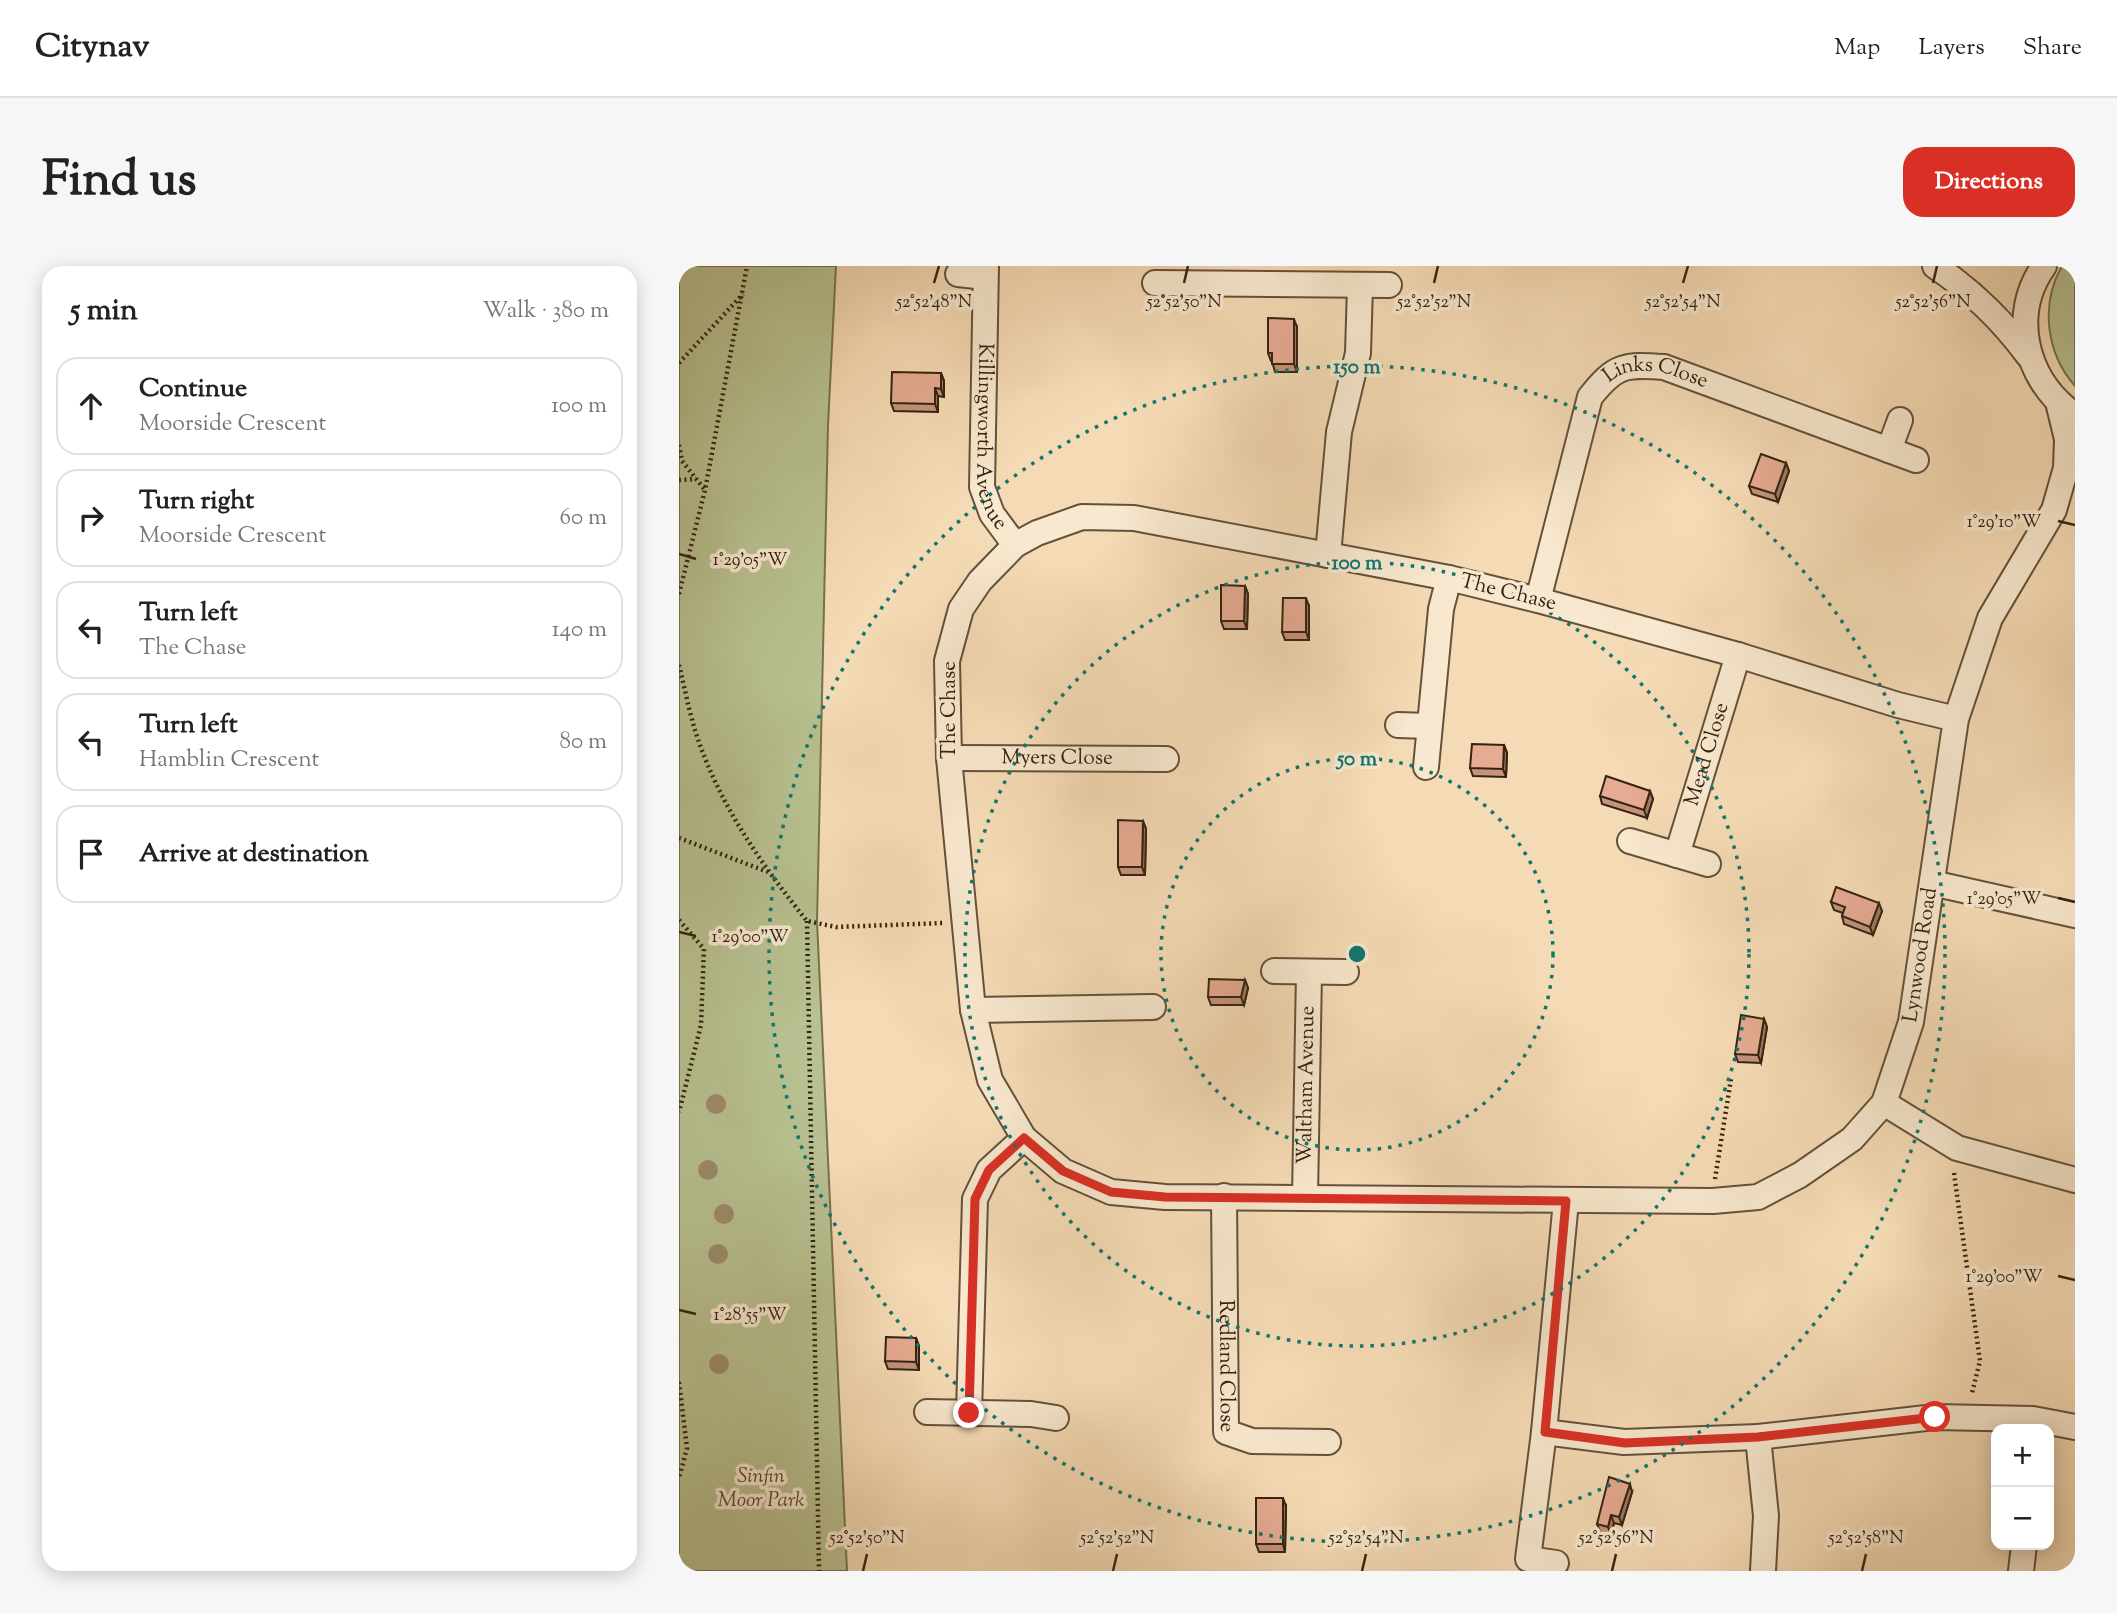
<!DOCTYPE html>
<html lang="en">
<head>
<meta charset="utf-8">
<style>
	:root { --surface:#fff; --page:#f6f6f6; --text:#222; --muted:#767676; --line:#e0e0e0; --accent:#d93025 }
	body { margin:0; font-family:"Sorts Mill Goudy",serif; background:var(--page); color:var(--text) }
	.controls { position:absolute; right:21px; bottom:21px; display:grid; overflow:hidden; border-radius:14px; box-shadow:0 4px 18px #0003 }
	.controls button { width:63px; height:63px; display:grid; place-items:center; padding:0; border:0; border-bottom:2px solid var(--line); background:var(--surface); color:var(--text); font:35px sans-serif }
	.stop { position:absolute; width:21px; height:21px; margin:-16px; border:5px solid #d93025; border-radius:50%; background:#fff }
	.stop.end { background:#d93025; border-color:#fff; box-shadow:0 2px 7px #0008 }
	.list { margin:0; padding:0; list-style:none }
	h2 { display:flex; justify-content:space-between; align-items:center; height:91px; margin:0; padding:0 28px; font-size:30px }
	h2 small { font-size:23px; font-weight:400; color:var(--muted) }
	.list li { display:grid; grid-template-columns:46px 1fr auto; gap:21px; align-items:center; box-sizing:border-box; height:98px; margin:0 14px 14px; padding:0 14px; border:2px solid var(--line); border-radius:21px }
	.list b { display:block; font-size:26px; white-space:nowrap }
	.list p { margin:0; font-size:23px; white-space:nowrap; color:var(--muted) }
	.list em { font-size:23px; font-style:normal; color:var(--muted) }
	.icon { flex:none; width:38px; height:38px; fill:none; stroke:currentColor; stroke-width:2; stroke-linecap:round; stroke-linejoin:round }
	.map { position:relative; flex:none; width:1396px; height:1305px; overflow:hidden; border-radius:21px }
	header { display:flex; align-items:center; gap:42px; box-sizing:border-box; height:98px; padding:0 35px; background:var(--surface); border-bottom:2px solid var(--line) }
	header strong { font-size:33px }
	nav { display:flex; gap:38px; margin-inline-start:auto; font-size:24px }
	.intro { display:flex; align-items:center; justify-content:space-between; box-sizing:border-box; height:168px; padding:0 42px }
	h1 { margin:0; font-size:49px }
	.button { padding:18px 32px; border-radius:21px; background:var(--accent); color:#fff; font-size:24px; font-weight:700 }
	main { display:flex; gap:42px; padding:0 42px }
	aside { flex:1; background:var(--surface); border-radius:21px; box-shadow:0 4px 18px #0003 }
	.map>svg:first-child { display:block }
	.green { fill:#b8c191; stroke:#767251; stroke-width:2 }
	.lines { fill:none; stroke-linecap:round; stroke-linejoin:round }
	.minor-casing { stroke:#64513a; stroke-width:28 }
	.path { stroke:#342311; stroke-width:4.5; stroke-dasharray:2 3.5; stroke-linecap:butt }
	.minor { stroke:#f8e8cf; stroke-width:24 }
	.tree { fill:#9d8b6c }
	.wall { fill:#c6937e; stroke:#342311; stroke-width:2 }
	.shaded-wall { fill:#a17866; stroke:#342311; stroke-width:2 }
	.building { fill:#e6ab92; stroke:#342311; stroke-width:2 }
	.route { stroke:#d93025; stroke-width:9 }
	.ticks { fill:none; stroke:#342311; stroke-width:2.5 }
	.ring { fill:none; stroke:#0f766e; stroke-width:3.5; stroke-dasharray:3.5 7 }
	.labels { text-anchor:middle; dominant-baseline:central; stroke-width:7; stroke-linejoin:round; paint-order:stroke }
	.street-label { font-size:21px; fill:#342311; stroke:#f8e8cf }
	.park-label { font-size:21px; font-style:italic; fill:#554a31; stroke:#f8e8cf }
	.ticks-label { font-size:18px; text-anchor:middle; fill:#342311; stroke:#f8e8cf; stroke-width:7; stroke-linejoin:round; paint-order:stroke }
	.centre { fill:#0f766e; stroke:#f8e8cf; stroke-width:3.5 }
	.ring-label { font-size:21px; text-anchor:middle; font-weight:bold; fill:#0f766e; stroke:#f8e8cf; stroke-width:7; stroke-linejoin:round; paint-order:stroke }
</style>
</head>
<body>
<header>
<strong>Citynav</strong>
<nav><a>Map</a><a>Layers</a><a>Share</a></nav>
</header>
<div class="intro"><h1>Find us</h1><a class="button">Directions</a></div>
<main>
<aside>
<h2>5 min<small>Walk · 380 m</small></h2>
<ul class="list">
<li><svg class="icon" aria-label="ahead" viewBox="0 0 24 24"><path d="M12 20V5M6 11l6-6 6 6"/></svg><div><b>Continue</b><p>Moorside Crescent</p></div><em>100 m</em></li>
<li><svg class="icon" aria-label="right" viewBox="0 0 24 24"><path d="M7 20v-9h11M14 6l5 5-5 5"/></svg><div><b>Turn right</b><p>Moorside Crescent</p></div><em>60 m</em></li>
<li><svg class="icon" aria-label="left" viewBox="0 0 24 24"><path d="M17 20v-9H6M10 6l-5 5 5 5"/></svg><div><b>Turn left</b><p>The Chase</p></div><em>140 m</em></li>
<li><svg class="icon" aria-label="left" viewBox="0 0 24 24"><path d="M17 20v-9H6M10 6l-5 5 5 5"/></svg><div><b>Turn left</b><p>Hamblin Crescent</p></div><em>80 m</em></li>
<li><svg class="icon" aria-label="arrive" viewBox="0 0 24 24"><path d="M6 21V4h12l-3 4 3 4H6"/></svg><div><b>Arrive at destination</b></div></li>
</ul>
</aside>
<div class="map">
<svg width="1396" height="1305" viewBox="0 0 1396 1305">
	<rect width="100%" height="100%" fill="#f5dbb5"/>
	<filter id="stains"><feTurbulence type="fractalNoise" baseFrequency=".00286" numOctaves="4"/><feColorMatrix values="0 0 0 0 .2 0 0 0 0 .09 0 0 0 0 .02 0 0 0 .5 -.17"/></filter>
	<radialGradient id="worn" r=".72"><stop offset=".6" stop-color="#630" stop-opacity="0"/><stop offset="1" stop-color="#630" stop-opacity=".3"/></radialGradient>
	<!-- green -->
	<path class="green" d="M0,0H157L149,159L138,655L168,1305H0Z
		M1383,0H1396V120C1367,87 1361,38 1383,0Z"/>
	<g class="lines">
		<!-- minor casing -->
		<g class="minor-casing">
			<g id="minor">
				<path id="s1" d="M307,0L303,221L313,248L336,279"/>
				<path d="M1256,0C1294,26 1322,53 1349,89"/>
				<path d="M1365,0C1331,48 1346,110 1390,145"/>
				<path d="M279,8L306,11"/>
				<path d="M476,17L710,19"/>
				<path d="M1210,184L1221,154"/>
				<path d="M649,289L660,166L679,87L681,19"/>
				<path id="s2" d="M859,334L911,131C936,99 946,98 985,101L1237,194"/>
				<path id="s3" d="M1277,453L1219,439L1059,389L859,334L770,312L455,252L403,251L358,267L336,279L301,315L282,343L268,395L270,492L294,744L311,814L345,872L384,905L432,926L486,931L1034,935L1079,931L1121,909L1173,873L1205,837L1232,756L1277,453L1311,352L1375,244L1387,202L1388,173L1379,136"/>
				<path d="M719,459L750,460"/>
				<path id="s4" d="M270,492L487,493"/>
				<path d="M747,501L762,343L770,312"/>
				<path d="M951,575L1029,598"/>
				<path id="s5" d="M998,589L1059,389"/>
				<path d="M1253,617L1396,649"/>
				<path d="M595,705L667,706"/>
				<path d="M294,744L474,741"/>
				<path d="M1205,837L1278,882L1396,914"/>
				<path id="s6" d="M545,930L547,1166L573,1175L649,1176"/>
				<path id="s7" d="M626,931L630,706"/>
				<path d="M248,1146L352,1148L377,1152"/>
				<path d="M290,1147L296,933L310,904L345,872"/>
				<path d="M865,1166L945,1176L1079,1171L1256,1151L1354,1153L1396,1161"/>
				<path d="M1079,1171L1087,1250L1084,1305"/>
				<path d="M877,1297L849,1293L865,1166L887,935"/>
				<path d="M1342,1305L1345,1279"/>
			</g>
		</g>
		<!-- path -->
		<path class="path" d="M0,97L64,28
			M0,179L3,195L26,224
			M0,214L17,213
			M0,328L26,224L68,0
			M0,399C7,428 13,460 24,487C48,550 87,604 128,655L157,661L264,657
			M0,572L89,606
			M0,654L25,683L22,759L0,846
			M128,655L140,1305
			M1275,907L1301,1095L1293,1127
			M1036,913L1052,813
			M0,1116L8,1182L0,1212"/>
		<!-- minor -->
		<use href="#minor" class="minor"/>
	</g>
	<!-- trees -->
	<g class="tree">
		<circle cx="37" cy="838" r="10"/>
		<circle cx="29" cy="904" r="10"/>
		<circle cx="45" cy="948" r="10"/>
		<circle cx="39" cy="988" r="10"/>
		<circle cx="40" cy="1098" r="10"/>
	</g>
	<!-- wall -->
	<path class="wall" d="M618,61V106H596L593,95H592L589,87Z
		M262,107L265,115V131L259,130V146L215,145L212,137Z
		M1107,197L1110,205L1099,236L1073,228L1070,220Z
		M566,320L569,328L568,363H545L542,355Z
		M630,340V374H606L603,366Z
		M825,479L828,487L827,511L794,510L791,502Z
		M971,525L974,533L968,552L923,538L921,530Z
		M464,555L467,563L466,609H442L439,601Z
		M1152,636L1203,645L1194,669L1165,658L1163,650L1164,647L1155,644Z
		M566,714L569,722L565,739H532L529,731Z
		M1085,753L1088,761L1082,797L1059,796L1056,788Z
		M237,1072L240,1080V1104L209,1103L206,1095Z
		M953,1226L943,1259L935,1257L932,1269L921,1266L918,1258Z
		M607,1240L606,1286H580L577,1278Z"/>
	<!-- shaded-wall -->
	<path class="shaded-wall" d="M615,53L618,61V106L615,98Z
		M262,107L265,115V131L262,123Z
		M256,122L259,130V146L256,138Z
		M1107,197L1110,205L1099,236L1096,228Z
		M566,320L569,328L568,363L565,355Z
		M627,332L630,340V374L627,366Z
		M825,479L828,487L827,511L824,503Z
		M971,525L974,533L968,552L965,544Z
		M464,555L467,563L466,609L463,601Z
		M1200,637L1203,645L1194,669L1191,661Z
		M566,714L569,722L565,739L562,731Z
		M1085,753L1088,761L1082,797L1079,789Z
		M237,1072L240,1080V1104L237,1096Z
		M951,1218L953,1226L943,1259L940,1251Z
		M604,1232L607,1240L606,1286L604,1278Z
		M932,1249L935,1257L932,1269L929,1261Z"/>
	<!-- building -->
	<path class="building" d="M589,52L615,53V98H593V87H589Z
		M213,106L262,107V123L256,122V138L212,137Z
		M1082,188L1107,197L1096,228L1070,220Z
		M542,319L566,320L565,355H542Z
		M604,332H627V366H603Z
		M793,478L825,479L824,503L791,502Z
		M927,510L971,525L965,544L921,530Z
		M439,554L464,555L463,601H439Z
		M1157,621L1200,637L1191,661L1163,650L1166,641L1152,636Z
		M530,713L566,714L562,731H529Z
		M1062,749L1085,753L1079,789L1056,788Z
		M207,1071L237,1072V1096L206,1095Z
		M930,1211L951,1218L940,1251L932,1249L929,1261L918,1258Z
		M577,1232H604V1278H577Z"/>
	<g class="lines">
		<!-- route -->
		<path class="route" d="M290,1147L296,933L310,904L345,872L384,905L432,926L486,931L887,935L866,1166L946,1177L1079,1171L1256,1151"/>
	</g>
	<!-- ticks -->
	<path class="ticks" d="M255,17L260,0M505,17L509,0M755,17L759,0M1004,17L1009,0M1254,17L1258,0M1379,255L1396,259M0,288L17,293M1379,632L1396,636M0,666L17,670M1379,1010L1396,1014M0,1044L17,1048M184,1305L188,1288M434,1305L438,1288M683,1305L687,1288M933,1305L937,1288M1183,1305L1187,1288"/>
	<!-- distance rings -->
	<g class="ring">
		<circle cx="678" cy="688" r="196"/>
		<circle cx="678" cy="688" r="392"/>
		<circle cx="678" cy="688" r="588"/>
	</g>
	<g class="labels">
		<!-- street labels -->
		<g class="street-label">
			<text stroke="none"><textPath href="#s2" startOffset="287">Links Close</textPath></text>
			<text stroke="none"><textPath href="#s1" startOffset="172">Killingworth Avenue</textPath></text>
			<text transform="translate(829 327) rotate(14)">The Chase</text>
			<text transform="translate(271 444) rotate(-90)">The Chase</text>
			<text stroke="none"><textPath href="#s5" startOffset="105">Mead Close</textPath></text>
			<text stroke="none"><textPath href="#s4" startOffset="108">Myers Close</textPath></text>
			<text stroke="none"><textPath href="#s3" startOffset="2662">Lynwood Road</textPath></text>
			<text stroke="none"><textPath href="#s7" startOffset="112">Waltham Avenue</textPath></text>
			<text stroke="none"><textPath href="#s6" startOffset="170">Redland Close</textPath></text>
		</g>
		<!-- park labels -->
		<g class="park-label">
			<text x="82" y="1211">Sinfin<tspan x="82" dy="24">Moor Park</tspan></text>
		</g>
	</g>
	<g class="ticks-label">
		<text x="255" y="41">52°52'48"N</text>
		<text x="505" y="41">52°52'50"N</text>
		<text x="755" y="41">52°52'52"N</text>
		<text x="1004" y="41">52°52'54"N</text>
		<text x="1254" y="41">52°52'56"N</text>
		<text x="1325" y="261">1°29'10"W</text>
		<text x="71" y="299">1°29'05"W</text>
		<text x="1325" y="638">1°29'05"W</text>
		<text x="71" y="676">1°29'00"W</text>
		<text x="1325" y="1016">1°29'00"W</text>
		<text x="71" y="1054">1°28'55"W</text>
		<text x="188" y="1277">52°52'50"N</text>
		<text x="438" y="1277">52°52'52"N</text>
		<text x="687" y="1277">52°52'54"N</text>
		<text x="937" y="1277">52°52'56"N</text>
		<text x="1187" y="1277">52°52'58"N</text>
	</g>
	<circle cx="678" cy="688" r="10" class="centre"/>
	<g class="ring-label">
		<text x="678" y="107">150 m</text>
		<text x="678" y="303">100 m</text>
		<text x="678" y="499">50 m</text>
	</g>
	<rect width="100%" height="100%" filter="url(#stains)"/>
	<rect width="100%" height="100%" fill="url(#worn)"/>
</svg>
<div class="controls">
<button>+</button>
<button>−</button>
</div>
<div class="stop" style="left:1256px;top:1151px"></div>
<div class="stop end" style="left:290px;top:1147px"></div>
</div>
</main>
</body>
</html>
